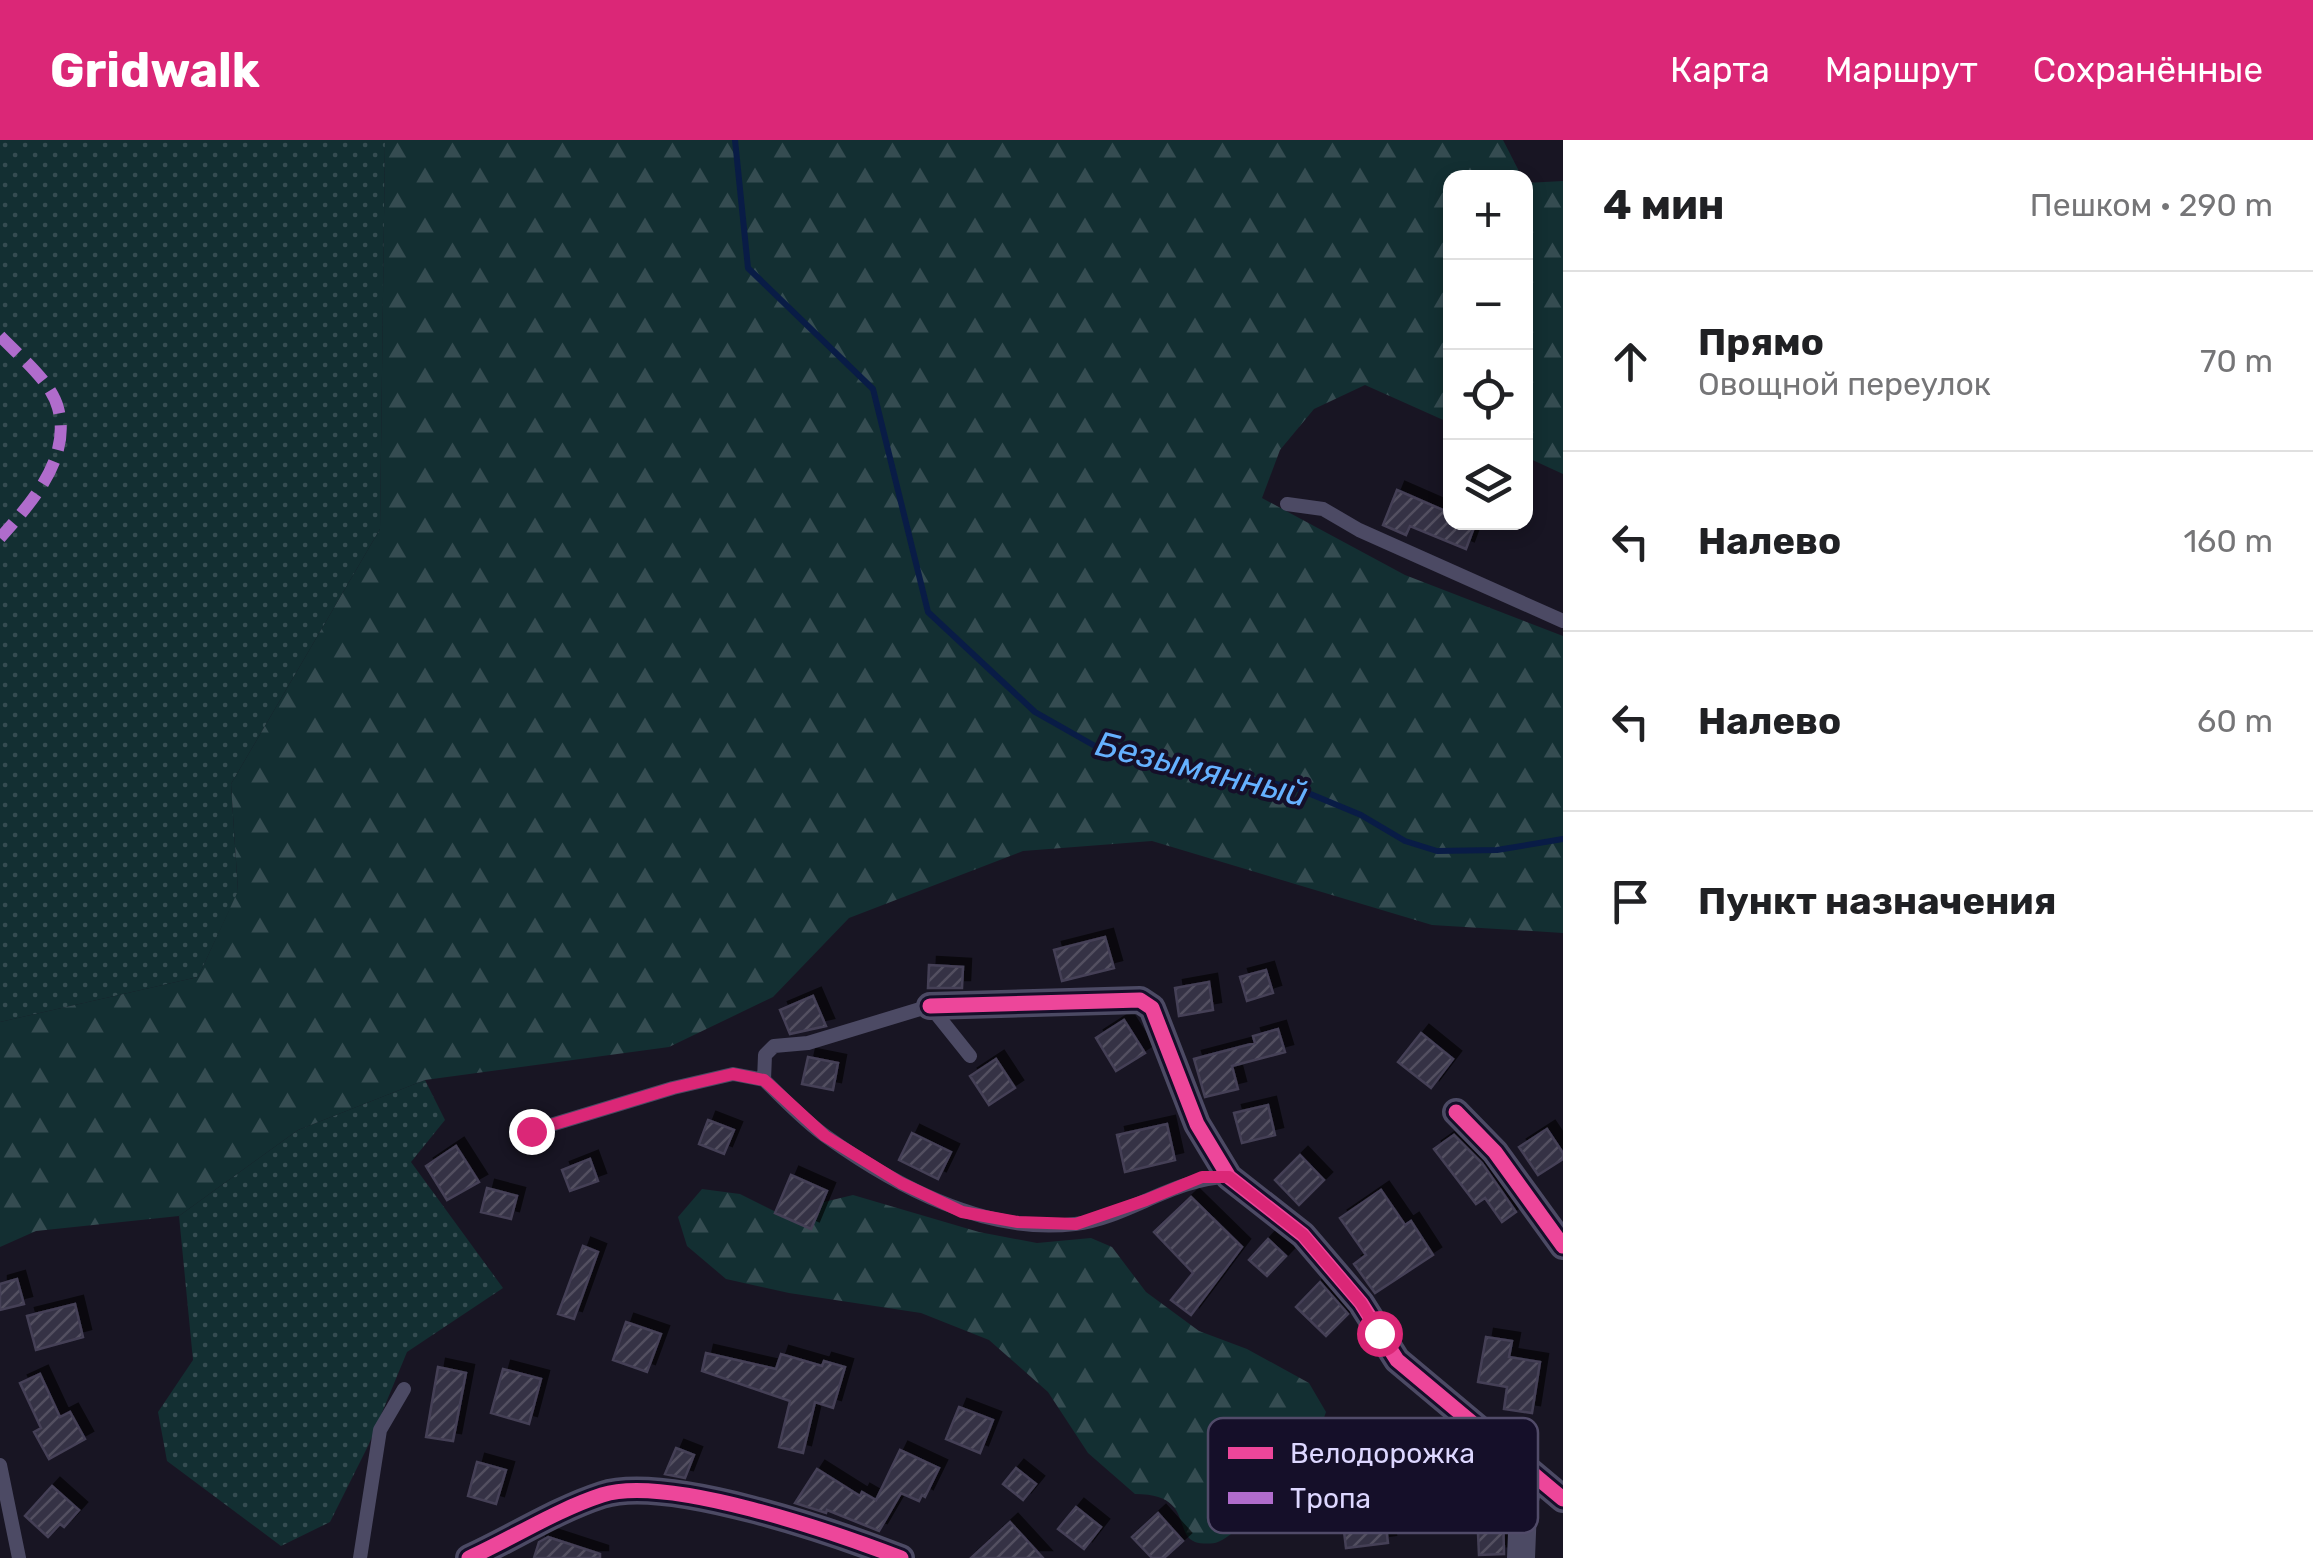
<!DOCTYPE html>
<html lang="ru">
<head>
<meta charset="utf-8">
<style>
	:root { --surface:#fff; --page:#f2f2f2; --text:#202124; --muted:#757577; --line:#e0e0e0; --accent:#db2777 }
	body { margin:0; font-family:Rubik,sans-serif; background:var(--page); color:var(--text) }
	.controls { position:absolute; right:30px; top:30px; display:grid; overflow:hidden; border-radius:20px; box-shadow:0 5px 15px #0003 }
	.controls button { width:90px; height:90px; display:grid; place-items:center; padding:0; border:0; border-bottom:2px solid var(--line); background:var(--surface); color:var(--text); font:50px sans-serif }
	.stop { position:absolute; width:30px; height:30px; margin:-22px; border:8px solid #db2777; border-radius:50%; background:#fff }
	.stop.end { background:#db2777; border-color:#fff; box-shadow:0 2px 10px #0008 }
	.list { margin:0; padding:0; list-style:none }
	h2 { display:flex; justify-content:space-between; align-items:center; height:130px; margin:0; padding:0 40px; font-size:42px }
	h2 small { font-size:32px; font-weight:400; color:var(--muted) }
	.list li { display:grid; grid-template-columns:65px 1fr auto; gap:30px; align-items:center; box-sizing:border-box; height:180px; padding:0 40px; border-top:2px solid var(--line) }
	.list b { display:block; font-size:38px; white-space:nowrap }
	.list p { margin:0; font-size:32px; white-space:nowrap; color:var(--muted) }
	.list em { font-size:32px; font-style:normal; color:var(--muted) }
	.icon { flex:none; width:55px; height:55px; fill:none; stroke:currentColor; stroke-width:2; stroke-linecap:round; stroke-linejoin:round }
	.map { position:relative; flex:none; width:1563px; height:1418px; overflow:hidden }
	header { display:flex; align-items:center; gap:60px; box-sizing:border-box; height:140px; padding:0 50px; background:var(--accent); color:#fff }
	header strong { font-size:48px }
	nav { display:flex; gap:55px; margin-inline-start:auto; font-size:35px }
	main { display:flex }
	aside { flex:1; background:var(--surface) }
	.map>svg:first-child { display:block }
	.grass { fill:url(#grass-dots) }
	.forest { fill:url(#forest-firs) }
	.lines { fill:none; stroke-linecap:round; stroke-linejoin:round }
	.stream { stroke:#091c46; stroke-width:6 }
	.building { fill:url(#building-hatch); stroke:#454057; stroke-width:2.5; filter:url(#shadow) }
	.lane { stroke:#4c4a64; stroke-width:14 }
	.street { stroke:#4c4a64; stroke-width:28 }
	.quiet { stroke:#b06ccc; stroke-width:12; stroke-dasharray:25 12; stroke-linecap:butt }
	.cycleway-casing { stroke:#150f29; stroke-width:21 }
	.cycleway { stroke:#ed469a; stroke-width:15 }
	.route { stroke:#db2777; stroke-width:12 }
	.labels { text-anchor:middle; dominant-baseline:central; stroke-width:8; stroke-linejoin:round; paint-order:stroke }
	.water-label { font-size:35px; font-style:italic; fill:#65b1ff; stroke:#150f29 }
	.key { fill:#150f29; stroke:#514b69; stroke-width:2.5 }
	.key-label { font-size:28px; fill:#ddd7ff }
</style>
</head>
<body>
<header>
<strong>Gridwalk</strong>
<nav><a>Карта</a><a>Маршрут</a><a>Сохранённые</a></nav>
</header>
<main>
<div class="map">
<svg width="1563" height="1418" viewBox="0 0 1563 1418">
	<defs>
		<pattern id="grass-dots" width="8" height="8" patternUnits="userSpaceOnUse" patternTransform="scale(2.5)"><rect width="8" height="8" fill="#132f32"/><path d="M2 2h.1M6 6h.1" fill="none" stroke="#354c51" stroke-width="1.8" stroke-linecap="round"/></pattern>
		<pattern id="forest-firs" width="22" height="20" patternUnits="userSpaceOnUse" patternTransform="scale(2.5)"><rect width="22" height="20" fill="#132f32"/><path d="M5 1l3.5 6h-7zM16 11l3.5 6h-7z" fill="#354c51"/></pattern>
		<pattern id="building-hatch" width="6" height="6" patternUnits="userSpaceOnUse" patternTransform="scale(2.5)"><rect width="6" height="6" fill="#363345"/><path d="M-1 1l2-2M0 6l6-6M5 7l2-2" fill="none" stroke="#535061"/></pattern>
		<filter id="shadow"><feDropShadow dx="8" dy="-8" stdDeviation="0" flood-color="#0009"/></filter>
	</defs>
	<rect width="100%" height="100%" fill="#181523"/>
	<!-- grass -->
	<path class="grass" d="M0,0H385L380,389L231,644L238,752L198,837L0,882Z
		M425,940L445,980L411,1022L503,1148L407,1212L369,1304L330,1382L281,1406L167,1321L158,1272L193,1220L179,1076L298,990Z"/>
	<!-- forest -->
	<path class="forest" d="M385,0H1503L1522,37L1450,38V283L1365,245L1314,269L1280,310L1262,358L1405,435L1563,496V793L1432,785L1152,701L1023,711L849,778L773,857L669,907L425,940L298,990L179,1076L36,1091L0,1107V882L198,837L238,751L231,644L380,389Z
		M1563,41V334L1526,317V43Z
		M702,1049L740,1054L778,1073L853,1055L979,1092L1037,1103L1091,1098L1112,1107L1146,1152L1199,1191L1247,1209L1309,1243L1326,1272C1320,1288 1315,1309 1306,1324C1298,1338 1234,1396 1218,1402C1213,1404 1201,1404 1195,1402C1173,1393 1193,1354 1135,1354L1088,1313L1048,1252L989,1200L921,1173L789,1153L726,1139L687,1106L678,1077Z"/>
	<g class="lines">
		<!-- stream -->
		<path class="stream" d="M735,0L748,128L873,249L928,472L1035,572L1102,610L1296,648L1361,675L1405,701L1437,711L1497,710L1563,699"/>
	</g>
	<!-- building -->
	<path class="building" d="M1397,350L1450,373V382H1476L1466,409L1410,386L1406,395L1383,385Z
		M1105,797L1114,828L1062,841L1054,810Z
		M929,825L963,827L962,848H928Z
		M1266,830L1273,853L1247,861L1240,837Z
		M1209,842L1213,870L1179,876L1175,848Z
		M813,856L826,886L790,894L780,870Z
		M1124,880L1145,913L1116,931L1096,898Z
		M1278,889L1285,912L1232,926L1238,949L1205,957L1194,919L1255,903L1253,896Z
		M1421,893L1453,919L1431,948L1398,922Z
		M808,917L838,923L833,950L802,944Z
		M996,919L1015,948L989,965L970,936Z
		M1268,965L1275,995L1242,1003L1234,973Z
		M708,980L734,990L724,1014L699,1004Z
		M1167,984L1175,1020L1125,1032L1117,995Z
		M1547,989L1563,1013V1019L1538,1035L1519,1007Z
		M912,993L951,1012L938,1039L899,1020Z
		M1454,995L1482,1023L1516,1072L1502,1082L1485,1058L1476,1064L1434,1009Z
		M456,1006L479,1042L447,1060L426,1026Z
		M1300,1015L1324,1040L1299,1065L1275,1040Z
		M590,1019L598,1041L570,1051L562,1030Z
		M791,1035L827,1051L811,1089L775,1073Z
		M487,1048L517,1056L511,1079L481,1072Z
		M1381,1050L1405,1085L1411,1081L1433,1115L1375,1153L1354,1124L1366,1115L1340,1078Z
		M1191,1057L1242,1107L1191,1175L1171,1160L1193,1133L1154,1092Z
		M1268,1099L1286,1116L1267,1136L1249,1120Z
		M583,1106L598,1112L574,1179L558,1174Z
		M17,1139L24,1164L0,1170V1144Z
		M1320,1142L1348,1174L1326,1196L1296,1167Z
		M75,1164L83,1197L36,1210L27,1176Z
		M626,1182L661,1194L647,1232L613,1220Z
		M1486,1197L1512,1201L1509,1217L1540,1222L1532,1273L1504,1269L1507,1247L1478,1242Z
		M706,1213L776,1229L781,1214L822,1226L824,1221L845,1227L833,1268L815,1262L803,1313L779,1307L790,1261L702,1231Z
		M438,1227L466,1233L453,1301L426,1297Z
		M503,1229L541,1239L529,1284L491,1273Z
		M40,1234L60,1277L70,1272L85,1299L49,1319L34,1292L41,1288L20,1243Z
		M959,1267L993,1280L980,1313L946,1299Z
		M676,1308L694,1315L685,1338L665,1334Z
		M900,1310L939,1328L925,1357L922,1355L919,1361L901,1353L879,1391L827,1370L826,1373L795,1363L817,1329L860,1356L862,1352L876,1360Z
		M477,1322L506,1330L496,1364L468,1356Z
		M1016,1328L1036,1344L1023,1360L1003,1344Z
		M52,1346L79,1370L64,1387L60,1384L48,1397L25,1376Z
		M1383,1362L1388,1403L1346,1408L1341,1366Z
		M1076,1367L1101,1387L1084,1409L1058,1389Z
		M1503,1370L1504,1414L1479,1415L1477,1371Z
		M1158,1373L1183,1401L1164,1418H1152L1132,1397Z
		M1010,1382L1043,1418H971Z
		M548,1397L600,1414V1418H534L539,1402Z"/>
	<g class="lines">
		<!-- lane -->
		<path class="lane" d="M1287,364L1323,369L1359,390L1563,481
			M970,916L930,866L808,903L774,906L765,915L764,940C784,959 804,981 827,997C897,1047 986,1095 1075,1084C1127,1078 1173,1038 1228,1037
			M531,991L673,948L733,934L764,940
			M0,1325L19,1418
			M360,1418L380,1290L404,1249"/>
		<!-- street -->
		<path class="street" d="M930,866L1140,860L1152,868L1197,984L1229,1037L1303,1095L1361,1163L1397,1220L1563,1359
			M1456,972L1495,1012L1563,1106
			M469,1418C513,1398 556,1370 602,1355C667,1334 836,1393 901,1418
			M1521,1418L1523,1368L1531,1335"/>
		<!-- quiet -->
		<path class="quiet" d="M0,196C19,216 51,241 58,268C72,319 30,364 0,398"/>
		<!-- cycleway casing -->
		<g class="cycleway-casing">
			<path id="cycleway" d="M930,866L1140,860L1152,868L1197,984L1229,1037L1303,1095L1361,1163L1397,1220L1563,1359
				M1456,972L1495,1012L1563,1106
				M469,1418C513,1398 556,1370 602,1355C667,1334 836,1393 901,1418"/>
		</g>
		<!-- cycleway -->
		<use href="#cycleway" class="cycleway"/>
	</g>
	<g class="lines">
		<!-- route -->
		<path class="route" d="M531,991L673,948L733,934L764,940L825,996L901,1043L962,1072L1018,1082L1076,1084L1146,1060L1202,1037H1229L1303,1095L1361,1163L1379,1193"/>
	</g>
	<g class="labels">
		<!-- water labels -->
		<g class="water-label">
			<text transform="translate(1202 629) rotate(14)">Безымянный</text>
		</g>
	</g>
	<!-- legend -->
	<rect x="1208" y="1278" width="330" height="115" rx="15" class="key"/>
	<rect x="1228" y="1307" width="45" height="12" fill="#ed469a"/>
	<rect x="1228" y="1352" width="45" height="12" fill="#b06ccc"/>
	<g class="key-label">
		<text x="1290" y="1323">Велодорожка</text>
		<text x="1290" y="1368">Тропа</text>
	</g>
</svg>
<div class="controls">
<button>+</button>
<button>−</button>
<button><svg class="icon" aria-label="locate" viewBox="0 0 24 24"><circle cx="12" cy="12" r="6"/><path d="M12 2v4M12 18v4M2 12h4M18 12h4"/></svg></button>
<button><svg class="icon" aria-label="layers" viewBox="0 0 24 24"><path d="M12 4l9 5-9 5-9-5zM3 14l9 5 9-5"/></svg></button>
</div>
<div class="stop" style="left:1379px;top:1193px"></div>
<div class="stop end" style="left:531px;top:991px"></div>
</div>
<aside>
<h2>4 мин<small>Пешком · 290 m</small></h2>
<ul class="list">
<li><svg class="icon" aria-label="ahead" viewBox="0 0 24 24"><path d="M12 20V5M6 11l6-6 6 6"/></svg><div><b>Прямо</b><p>Овощной переулок</p></div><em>70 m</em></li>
<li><svg class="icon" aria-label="left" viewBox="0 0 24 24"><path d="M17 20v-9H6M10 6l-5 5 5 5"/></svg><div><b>Налево</b></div><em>160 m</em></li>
<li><svg class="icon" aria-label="left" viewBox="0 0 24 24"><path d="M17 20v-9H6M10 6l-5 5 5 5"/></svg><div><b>Налево</b></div><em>60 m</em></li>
<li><svg class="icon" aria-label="arrive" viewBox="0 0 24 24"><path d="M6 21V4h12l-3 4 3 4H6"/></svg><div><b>Пункт назначения</b></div></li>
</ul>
</aside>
</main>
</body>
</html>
